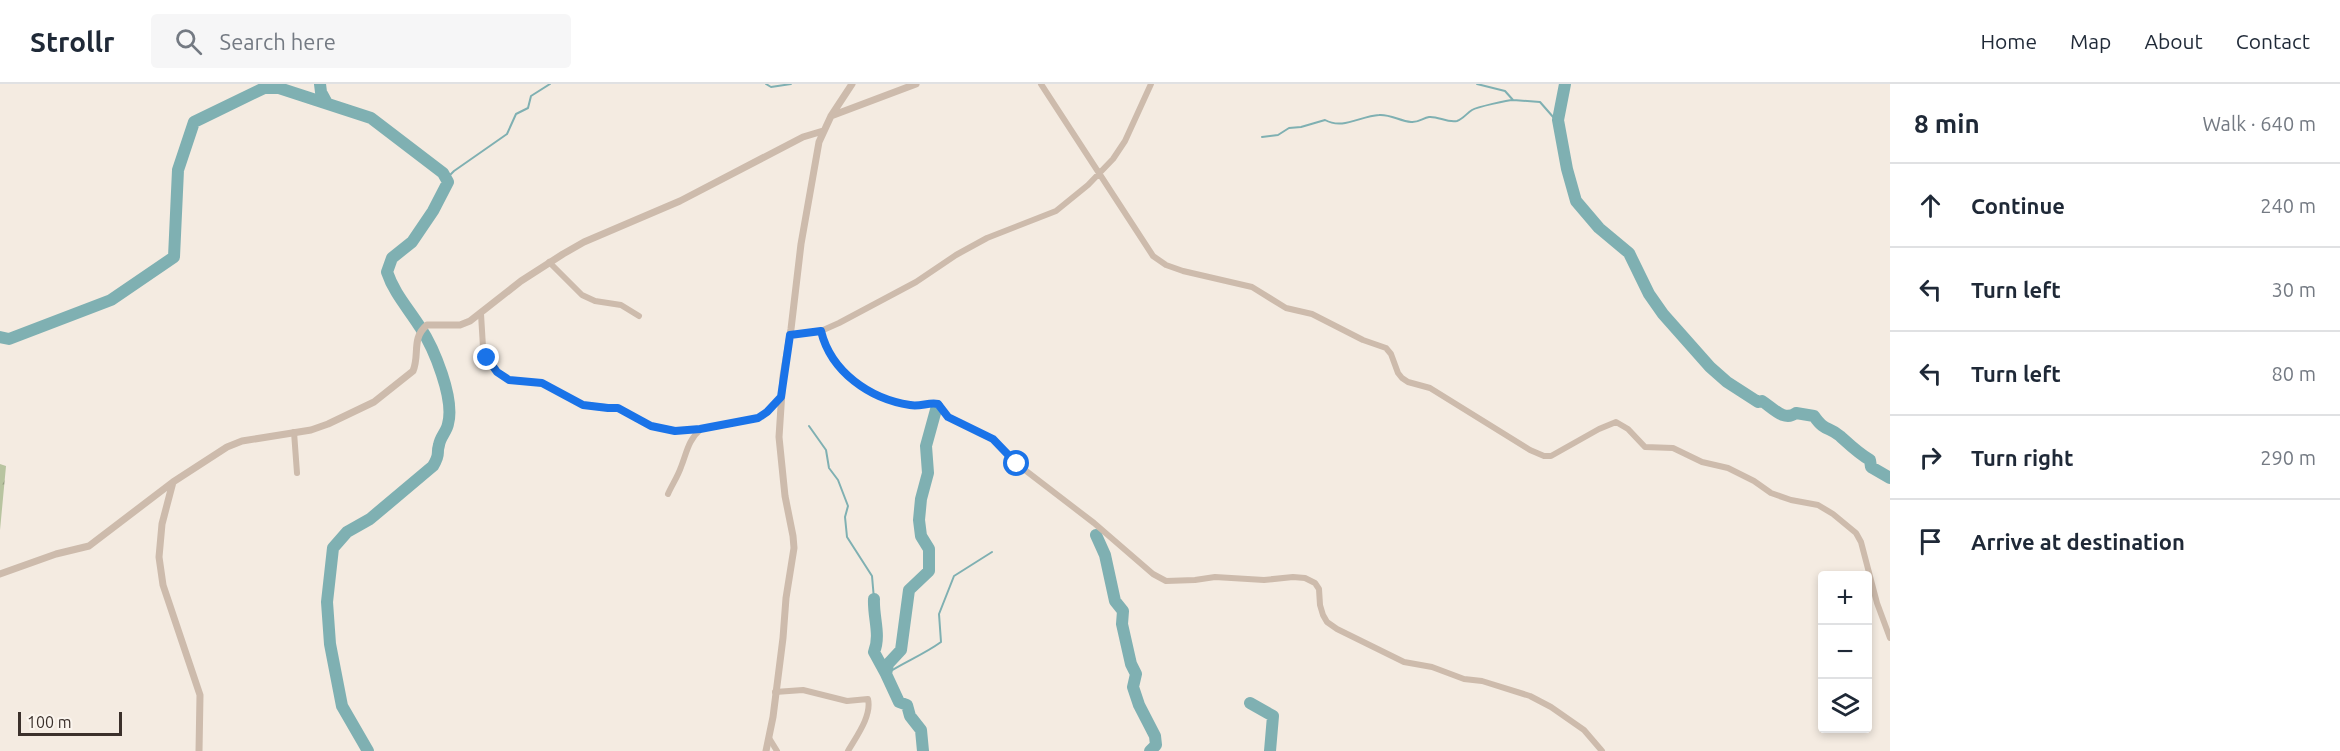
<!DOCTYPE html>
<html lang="en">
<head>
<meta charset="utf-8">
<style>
	:root { --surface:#fff; --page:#f6f6f7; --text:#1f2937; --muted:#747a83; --line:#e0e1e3 }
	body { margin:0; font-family:Ubuntu,sans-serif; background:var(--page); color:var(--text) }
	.controls { position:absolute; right:18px; bottom:18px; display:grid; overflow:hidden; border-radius:6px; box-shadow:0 3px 9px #0003 }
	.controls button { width:54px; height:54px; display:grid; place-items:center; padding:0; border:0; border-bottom:2px solid var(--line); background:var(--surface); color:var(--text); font:30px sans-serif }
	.scale { position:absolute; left:18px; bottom:15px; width:104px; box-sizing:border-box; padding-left:6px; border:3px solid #3b302b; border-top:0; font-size:16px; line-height:21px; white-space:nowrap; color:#3b302b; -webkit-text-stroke:4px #fbf5ee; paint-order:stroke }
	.stop { position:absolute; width:18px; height:18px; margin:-14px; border:4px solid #1a73e8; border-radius:50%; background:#fff }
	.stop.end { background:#1a73e8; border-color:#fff; box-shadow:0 2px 6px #0008 }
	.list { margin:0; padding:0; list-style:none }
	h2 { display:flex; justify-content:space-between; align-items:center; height:78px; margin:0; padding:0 24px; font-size:26px }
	h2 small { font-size:20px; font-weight:400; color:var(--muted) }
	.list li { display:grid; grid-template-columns:39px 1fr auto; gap:18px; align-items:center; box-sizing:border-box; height:84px; padding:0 24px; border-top:2px solid var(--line) }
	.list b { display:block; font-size:22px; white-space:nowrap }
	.list em { font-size:20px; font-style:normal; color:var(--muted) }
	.icon { flex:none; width:33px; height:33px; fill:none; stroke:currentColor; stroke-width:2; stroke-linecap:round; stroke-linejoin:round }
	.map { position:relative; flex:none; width:1890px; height:667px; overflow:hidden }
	header { display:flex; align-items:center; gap:36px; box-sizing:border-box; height:84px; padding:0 30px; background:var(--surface); border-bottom:2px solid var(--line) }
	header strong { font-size:28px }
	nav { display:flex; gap:33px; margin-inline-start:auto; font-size:21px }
	.search { width:420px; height:54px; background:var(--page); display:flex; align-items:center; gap:15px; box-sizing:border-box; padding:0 21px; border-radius:6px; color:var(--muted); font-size:22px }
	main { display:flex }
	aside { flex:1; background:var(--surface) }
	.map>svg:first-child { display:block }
	.forest { fill:url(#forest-firs) }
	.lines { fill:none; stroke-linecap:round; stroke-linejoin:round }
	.stream { stroke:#7fb0b2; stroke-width:2 }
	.river { stroke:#7fb0b2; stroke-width:12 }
	.minor { stroke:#cdbbac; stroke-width:6 }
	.tertiary { stroke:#cdbbac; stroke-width:7 }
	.route { stroke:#1a73e8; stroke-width:8 }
</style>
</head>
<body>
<header>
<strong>Strollr</strong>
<div class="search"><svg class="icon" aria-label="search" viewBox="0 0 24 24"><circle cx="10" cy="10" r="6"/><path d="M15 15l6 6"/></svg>Search here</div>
<nav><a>Home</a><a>Map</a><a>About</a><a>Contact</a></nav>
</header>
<main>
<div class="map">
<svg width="1890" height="667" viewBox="0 0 1890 667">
	<defs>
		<pattern id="forest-firs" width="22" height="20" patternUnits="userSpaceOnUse" patternTransform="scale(1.5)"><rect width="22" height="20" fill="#b8c4a0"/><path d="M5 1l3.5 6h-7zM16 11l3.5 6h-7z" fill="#97a083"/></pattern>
	</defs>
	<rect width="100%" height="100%" fill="#f4ebe1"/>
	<!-- forest -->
	<path class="forest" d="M0,380L6,382L0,446Z"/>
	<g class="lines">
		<!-- stream -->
		<path class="stream" d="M766,0L771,3L791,0
			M1477,0L1505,7L1513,16L1540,18L1554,34L1558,36
			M1262,53L1278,51L1289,44L1301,43L1325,36C1343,46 1360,32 1379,31C1390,30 1400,37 1411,38C1418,39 1423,34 1429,33C1438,32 1447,39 1457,37C1463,35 1467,29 1472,26C1477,23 1508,16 1513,16
			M448,98L450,91L454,87L507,50L516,30L528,24L531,12L550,0
			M809,342L826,366L829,384L838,396L848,422L845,433L847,453L872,492L874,515
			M886,590C904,578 923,571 941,558L939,530L954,492L992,468"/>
		<!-- river -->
		<path class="river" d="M320,0L321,8L327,19
			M1565,0L1558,36L1567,85L1576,117L1599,144L1629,169L1649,210L1663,230L1710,283L1727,298L1758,318L1762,317C1773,324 1784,338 1796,329L1814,332C1825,348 1828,342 1840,352C1850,361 1858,369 1870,376L1871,383L1890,394
			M0,253L9,255L111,216L174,173L178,86L194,38L264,4H279L371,34L443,89L448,98L433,127L412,158L392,174L387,188C394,209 408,224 420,243C434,264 455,315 448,340C447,347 440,353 439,361C436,371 441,369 433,382L370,435L347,448L333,464L327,518L330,560L342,622L368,667
			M1096,451L1105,471L1115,517L1123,527L1122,540L1131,580L1136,590L1133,603L1139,621L1155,652L1156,661L1150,667
			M874,515C873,533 881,551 874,568L886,590
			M1250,619L1273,632L1270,667
			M923,667L921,646L910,632L907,621L899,618L886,590L888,580L901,566L909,506L929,487V465L921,452L919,436L921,415L928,389L926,362L937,322"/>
		<!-- minor -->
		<path class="minor" d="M1041,0L1153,172L1166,181L1183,187L1252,203L1286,224L1312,230L1363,256L1386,264L1391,270L1398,289L1402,294L1408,298L1430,304L1530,366L1544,372H1551L1599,345L1616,338L1628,345L1645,363L1673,364L1702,378L1728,384L1754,397L1771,409L1791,416L1818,421L1833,430L1856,449L1861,458L1877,519L1890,554
			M549,178L582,211L595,217L621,221L639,232
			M481,230L483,263L487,274L497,288L509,296L542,299L583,321L618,324L651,342L675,347L701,345L758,334L767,329L781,313
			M821,247C831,288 870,315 910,321C920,323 929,318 938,320L948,333L993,355L1017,380L1094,439L1153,490L1166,497L1195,496L1215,493L1264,496L1293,493L1305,494L1315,499L1319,505L1320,521L1323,531L1327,538L1337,545L1404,578L1432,583L1464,595L1482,597L1530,612L1551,623L1584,646L1602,667
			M790,251L821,247L839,239L916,198L956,171L987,154L1056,127L1088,101L1113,75L1125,57L1151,0
			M294,348L297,389
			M668,410C672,401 678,392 681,383C687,368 688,356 701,345
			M775,608L803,606L847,617L868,615C872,632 856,653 848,667
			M769,654L777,667"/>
		<!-- tertiary -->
		<path class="tertiary" d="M831,32L916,0
			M173,398L162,440L159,473L163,501L200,611L199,667
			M0,490L56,470L89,462L173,398L227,363L242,357L311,346L328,340L374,318L413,287C420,271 411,254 427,241H460L470,237L521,197L563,170L584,158L680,117L803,53L823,47
			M766,667L773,633L783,554L786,514L794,464L793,452L785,412L779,353L783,292L791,245L801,160L819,58L831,32L852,0"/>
	</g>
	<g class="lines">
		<!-- route -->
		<path class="route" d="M487,274L497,288L509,296L542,299L583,321L608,324H618L651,342L675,347L700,345L758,334L767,328L781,313L790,251L821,247C831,288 870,315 910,321C920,323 929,318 938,320L948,333L993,355L1017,380"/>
	</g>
</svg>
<div class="controls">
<button>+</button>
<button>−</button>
<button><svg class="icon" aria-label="layers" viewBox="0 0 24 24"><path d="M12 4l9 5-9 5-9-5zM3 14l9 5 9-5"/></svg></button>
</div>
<div class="scale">100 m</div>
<div class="stop" style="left:1017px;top:380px"></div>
<div class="stop end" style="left:487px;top:274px"></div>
</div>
<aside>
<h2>8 min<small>Walk · 640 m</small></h2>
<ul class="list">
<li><svg class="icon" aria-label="ahead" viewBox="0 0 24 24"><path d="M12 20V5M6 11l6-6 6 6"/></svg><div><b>Continue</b></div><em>240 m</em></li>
<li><svg class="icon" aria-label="left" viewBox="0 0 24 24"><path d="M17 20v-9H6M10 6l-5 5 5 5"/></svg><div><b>Turn left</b></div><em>30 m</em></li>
<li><svg class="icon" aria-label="left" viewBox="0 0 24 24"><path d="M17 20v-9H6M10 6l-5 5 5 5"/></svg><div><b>Turn left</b></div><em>80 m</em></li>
<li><svg class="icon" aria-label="right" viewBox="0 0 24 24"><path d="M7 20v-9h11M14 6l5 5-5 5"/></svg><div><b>Turn right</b></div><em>290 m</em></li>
<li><svg class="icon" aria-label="arrive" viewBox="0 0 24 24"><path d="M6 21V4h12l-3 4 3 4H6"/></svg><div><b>Arrive at destination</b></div></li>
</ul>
</aside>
</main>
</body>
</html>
